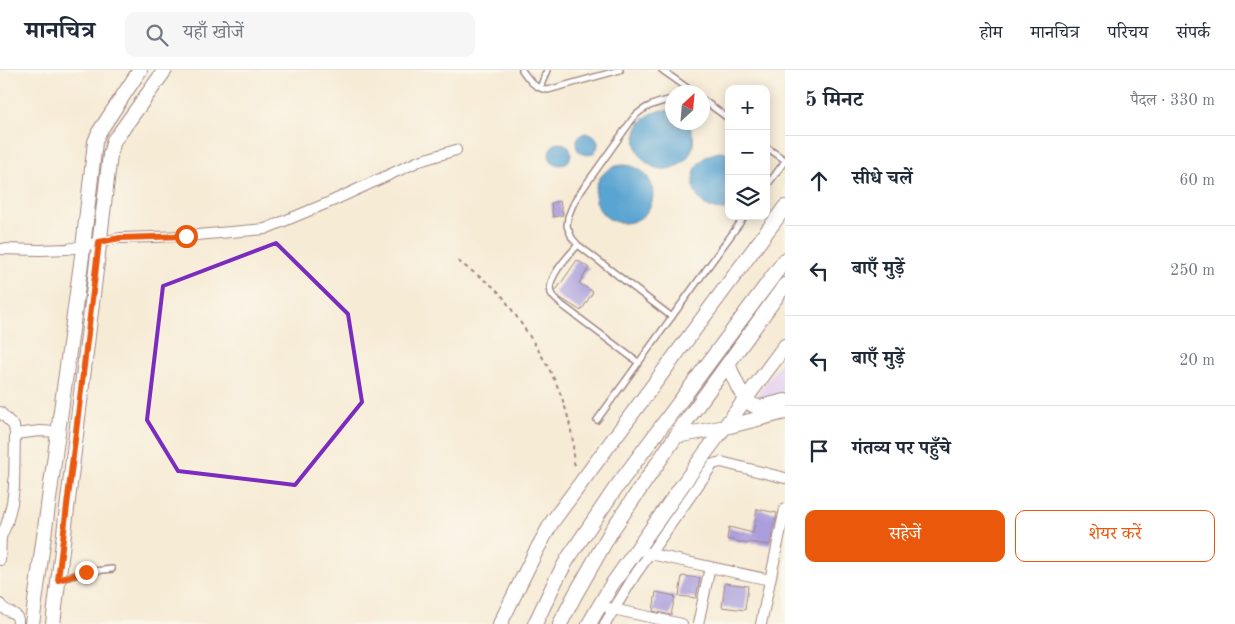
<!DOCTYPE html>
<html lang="hi">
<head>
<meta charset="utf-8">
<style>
	:root { --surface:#fff; --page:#f6f6f7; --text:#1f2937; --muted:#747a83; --line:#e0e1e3; --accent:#ea580c }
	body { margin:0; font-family:"Old Standard TT","Noto Serif Devanagari",serif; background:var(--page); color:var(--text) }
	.controls { position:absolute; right:15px; top:15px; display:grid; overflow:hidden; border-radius:10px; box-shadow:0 2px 12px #0003 }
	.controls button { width:45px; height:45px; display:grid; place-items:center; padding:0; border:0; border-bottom:1px solid var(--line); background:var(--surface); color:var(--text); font:25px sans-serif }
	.compass { position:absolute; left:665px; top:15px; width:45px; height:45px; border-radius:50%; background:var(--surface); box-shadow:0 2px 12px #0003; rotate:26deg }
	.stop { position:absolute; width:15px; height:15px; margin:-11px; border:4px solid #ea580c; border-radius:50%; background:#fff }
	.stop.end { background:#ea580c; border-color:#fff; box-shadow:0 1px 5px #0008 }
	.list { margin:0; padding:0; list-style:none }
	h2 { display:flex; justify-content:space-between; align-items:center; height:65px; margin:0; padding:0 20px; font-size:21px }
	h2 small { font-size:16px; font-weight:400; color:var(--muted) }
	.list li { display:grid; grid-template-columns:32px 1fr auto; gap:15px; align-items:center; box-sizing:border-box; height:90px; padding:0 20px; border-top:1px solid var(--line) }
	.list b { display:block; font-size:19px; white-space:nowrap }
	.list em { font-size:16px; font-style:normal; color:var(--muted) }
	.actions { display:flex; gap:10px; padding:15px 20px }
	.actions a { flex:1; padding:11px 0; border:1px solid var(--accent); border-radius:10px; text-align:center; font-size:18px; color:var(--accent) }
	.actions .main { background:var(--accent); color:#fff }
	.icon { flex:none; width:28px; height:28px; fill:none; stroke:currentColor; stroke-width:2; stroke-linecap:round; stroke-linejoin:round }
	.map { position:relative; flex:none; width:785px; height:554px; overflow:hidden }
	header { display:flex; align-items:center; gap:30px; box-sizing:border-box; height:70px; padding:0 25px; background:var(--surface); border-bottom:1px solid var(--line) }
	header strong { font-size:24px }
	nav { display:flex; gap:28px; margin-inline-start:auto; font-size:18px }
	.search { width:350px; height:45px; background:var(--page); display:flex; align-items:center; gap:12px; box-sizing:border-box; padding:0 18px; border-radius:10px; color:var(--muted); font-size:19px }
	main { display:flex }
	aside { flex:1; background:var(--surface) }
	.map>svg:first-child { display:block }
	.built { fill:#e6d3f0 }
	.water { fill:#5aa4d2; stroke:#52627e }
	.building { fill:#aa9fdc }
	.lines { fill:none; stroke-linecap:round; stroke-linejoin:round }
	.lane-casing { stroke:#a08580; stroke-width:8 }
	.street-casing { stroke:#a08580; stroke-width:12 }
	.secondary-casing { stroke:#a08580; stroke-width:16 }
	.path { stroke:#a08580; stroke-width:2; stroke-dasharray:4 4; stroke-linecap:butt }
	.lane { stroke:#fff; stroke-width:5 }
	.street { stroke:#fff; stroke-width:10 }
	.secondary { stroke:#fff; stroke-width:14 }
	.route { stroke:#ea580c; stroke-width:6 }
	.marked { fill:none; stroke:#7b2cbf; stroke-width:4; stroke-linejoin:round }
</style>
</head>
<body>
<header>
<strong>मानचित्र</strong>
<div class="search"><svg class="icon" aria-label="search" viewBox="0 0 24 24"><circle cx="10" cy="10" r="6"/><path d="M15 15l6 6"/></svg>यहाँ खोजें</div>
<nav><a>होम</a><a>मानचित्र</a><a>परिचय</a><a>संपर्क</a></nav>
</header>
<main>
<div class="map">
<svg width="785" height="554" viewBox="0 0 785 554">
	<rect width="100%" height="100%" fill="#fbf7ec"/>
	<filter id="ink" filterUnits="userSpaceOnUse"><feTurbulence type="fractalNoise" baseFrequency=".02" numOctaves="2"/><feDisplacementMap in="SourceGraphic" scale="10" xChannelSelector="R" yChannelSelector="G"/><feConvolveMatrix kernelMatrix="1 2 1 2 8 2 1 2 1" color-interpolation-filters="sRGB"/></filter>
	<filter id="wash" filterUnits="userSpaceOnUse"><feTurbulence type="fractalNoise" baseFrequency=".0096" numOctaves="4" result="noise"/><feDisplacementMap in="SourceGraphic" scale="20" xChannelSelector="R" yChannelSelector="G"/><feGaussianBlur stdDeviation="1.12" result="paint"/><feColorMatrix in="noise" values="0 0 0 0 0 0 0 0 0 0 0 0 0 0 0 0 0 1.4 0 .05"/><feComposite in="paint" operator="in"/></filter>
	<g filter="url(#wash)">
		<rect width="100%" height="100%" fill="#f6ebd5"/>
		<!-- built -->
		<path class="built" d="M785,287V330L753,331Z"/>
		<!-- water -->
		<path class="water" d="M662,40L672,41V52L688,53C694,64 696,74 689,85C686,91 681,94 675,97C638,111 615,51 662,40Z
			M576 74a11 11 0 1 1 22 0a11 11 0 1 1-22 0Z
			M549 84a11 11 0 1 1 22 0a11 11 0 1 1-22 0Z
			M720,82L729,83L728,140C721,140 715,140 709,137C691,128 688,103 702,90C707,85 714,83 720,82Z
			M595 124a29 29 0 1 1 58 0a29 29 0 1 1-58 0Z"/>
		<g id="blocks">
			<!-- building -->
			<path class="building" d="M560,131L563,145L553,147L551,133Z
				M577,190L589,198L579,213L593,222L581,241L559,227L555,222Z
				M757,439L777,443L770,475L749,472L748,474L727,469L729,457L753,463Z
				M682,506L700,508L696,528L679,526Z
				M725,513L748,516L745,540L722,537Z
				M656,522L675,526L671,545L653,541Z"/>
		</g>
	</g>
	<g filter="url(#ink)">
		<use href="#blocks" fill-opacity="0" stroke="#a08580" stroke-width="1"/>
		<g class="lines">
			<!-- lane casing -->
			<g class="lane-casing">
				<path id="lane" d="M522,0C529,10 535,19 548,20L620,0
					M662,0L693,22
					M540,18L547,0
					M702,29L729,49
					M766,77L785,90
					M766,117L785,91
					M578,175C569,185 546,208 551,223C553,228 558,231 562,235L639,293
					M672,247L578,175L572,168L567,156L568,147L572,137L577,127L634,47C646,35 657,33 672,29
					M597,350L745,146
					M61,509L86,502L112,499"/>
			</g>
			<!-- street casing -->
			<g class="street-casing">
				<path id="street" d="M0,179L40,180L68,179L120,168L186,166L265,159L330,132L419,91L456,80
					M0,342L14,356L15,364L14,417L12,433L7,453L1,467L0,490
					M15,364L40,361L58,362
					M646,483L770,510
					M0,534C6,545 19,539 18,554
					M608,538L682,554
					M605,554L635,505L713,394L721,392L785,408
					M698,554L710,497
					M761,554L785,439"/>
			</g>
			<!-- secondary casing -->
			<g class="secondary-casing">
				<path id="secondary" d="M728,294C734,307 743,337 760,337L785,331
					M676,366L726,357L785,342
					M32,554L82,186L95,72L99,62L140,0
					M53,554L110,85L114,70L119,64L165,0
					M500,554L535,483L552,452L785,137
					M535,554L555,512L567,490L615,419L785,190
					M560,554L575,525L612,460L687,350L785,215
					M589,554L611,516L703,386L785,276"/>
			</g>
			<!-- path -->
			<path class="path" d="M458,191L495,218L503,227C525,259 553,298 564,334C568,346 571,359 573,372C574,381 571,391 577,398"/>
			<!-- lane -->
			<use href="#lane" class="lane"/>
			<!-- street -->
			<use href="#street" class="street"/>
			<!-- secondary -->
			<use href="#secondary" class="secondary"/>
		</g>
	</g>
	<g class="lines" filter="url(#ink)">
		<!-- route -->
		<path class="route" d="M86,502L58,510L99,172L120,168L186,166"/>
	</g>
	<!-- marked area -->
	<path class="marked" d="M276,173L348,244L362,332L295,415L178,401L147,350L163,216Z"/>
</svg>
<div class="controls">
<button>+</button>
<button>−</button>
<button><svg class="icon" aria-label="layers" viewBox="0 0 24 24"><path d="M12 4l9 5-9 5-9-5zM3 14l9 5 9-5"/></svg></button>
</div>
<svg class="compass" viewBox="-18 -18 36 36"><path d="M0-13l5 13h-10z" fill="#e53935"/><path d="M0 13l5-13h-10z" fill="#747a83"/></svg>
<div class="stop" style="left:186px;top:166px"></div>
<div class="stop end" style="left:86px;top:502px"></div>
</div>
<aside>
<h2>5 मिनट<small>पैदल · 330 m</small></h2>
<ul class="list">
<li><svg class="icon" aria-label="ahead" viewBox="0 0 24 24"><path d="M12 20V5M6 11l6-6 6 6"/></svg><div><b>सीधे चलें</b></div><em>60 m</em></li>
<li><svg class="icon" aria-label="left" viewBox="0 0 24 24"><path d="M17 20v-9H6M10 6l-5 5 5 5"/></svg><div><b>बाएँ मुड़ें</b></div><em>250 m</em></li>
<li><svg class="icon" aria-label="left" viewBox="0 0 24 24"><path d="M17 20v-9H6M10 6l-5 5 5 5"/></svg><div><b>बाएँ मुड़ें</b></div><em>20 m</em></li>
<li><svg class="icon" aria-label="arrive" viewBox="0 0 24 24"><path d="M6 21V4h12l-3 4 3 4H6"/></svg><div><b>गंतव्य पर पहुँचे</b></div></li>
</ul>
<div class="actions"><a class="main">सहेजें</a><a>शेयर करें</a></div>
</aside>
</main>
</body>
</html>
